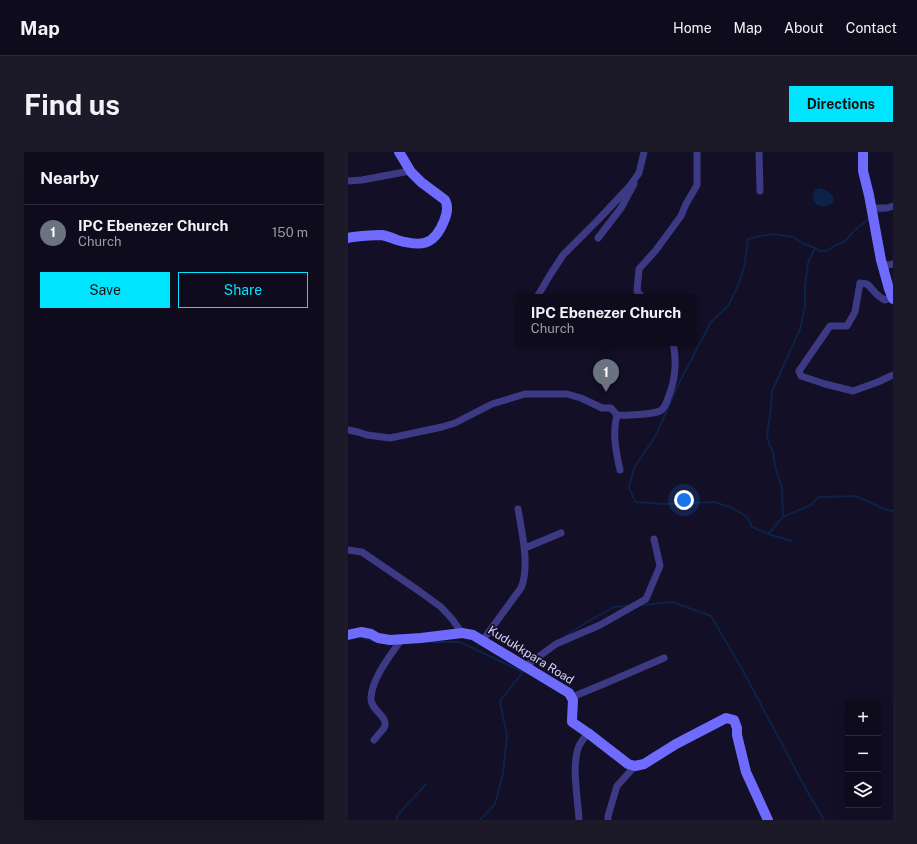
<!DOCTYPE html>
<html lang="en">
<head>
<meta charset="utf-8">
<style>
	:root { --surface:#0e0b1c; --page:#1c1929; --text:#f1f3f6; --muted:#9b9ba3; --line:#2e2b3b; --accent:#00e5ff }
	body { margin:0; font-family:"Public Sans",sans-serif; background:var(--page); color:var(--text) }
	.controls { position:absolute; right:12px; bottom:12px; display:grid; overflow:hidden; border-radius:0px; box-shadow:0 4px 16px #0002 }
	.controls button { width:36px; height:36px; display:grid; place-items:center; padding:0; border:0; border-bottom:1px solid var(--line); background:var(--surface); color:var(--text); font:20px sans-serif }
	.you { position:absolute; left:336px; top:348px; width:14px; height:14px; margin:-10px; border:3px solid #fff; border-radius:50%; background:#1a73e8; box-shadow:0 0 0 6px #1a73e833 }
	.badge { display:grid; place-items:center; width:26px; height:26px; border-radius:50%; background:var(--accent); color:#fff; font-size:13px; font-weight:700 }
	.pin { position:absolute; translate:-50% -33px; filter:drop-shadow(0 1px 2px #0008) }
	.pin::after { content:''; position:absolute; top:21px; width:14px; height:12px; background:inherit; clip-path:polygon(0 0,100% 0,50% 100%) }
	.popup { position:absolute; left:168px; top:142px; width:180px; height:52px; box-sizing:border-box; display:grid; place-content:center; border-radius:0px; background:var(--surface); filter:drop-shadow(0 1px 3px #0005); font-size:13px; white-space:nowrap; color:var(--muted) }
	.popup b { font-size:15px; color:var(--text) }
	.popup::after { content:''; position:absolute; left:50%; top:100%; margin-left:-8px; border:8px solid transparent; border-top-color:var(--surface) }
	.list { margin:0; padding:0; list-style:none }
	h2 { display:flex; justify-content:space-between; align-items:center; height:52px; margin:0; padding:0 16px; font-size:17px }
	h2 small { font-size:13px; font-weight:400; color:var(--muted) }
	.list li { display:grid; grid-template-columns:26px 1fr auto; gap:12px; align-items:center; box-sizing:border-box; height:56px; padding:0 16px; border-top:1px solid var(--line) }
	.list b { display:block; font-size:15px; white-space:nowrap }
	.list p { margin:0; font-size:13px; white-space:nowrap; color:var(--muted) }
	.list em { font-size:13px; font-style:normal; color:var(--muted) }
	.actions { display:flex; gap:8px; padding:12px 16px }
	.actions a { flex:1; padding:9px 0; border:1px solid var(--accent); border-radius:0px; text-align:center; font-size:14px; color:var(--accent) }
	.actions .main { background:var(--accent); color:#111 }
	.icon { flex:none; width:22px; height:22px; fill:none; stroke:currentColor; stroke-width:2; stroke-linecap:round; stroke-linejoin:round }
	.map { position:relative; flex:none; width:545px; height:668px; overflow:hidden; border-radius:0px }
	header { display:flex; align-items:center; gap:24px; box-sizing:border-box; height:56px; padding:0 20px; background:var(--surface); border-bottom:1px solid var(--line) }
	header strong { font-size:19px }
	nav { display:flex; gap:22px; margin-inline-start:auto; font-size:14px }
	.intro { display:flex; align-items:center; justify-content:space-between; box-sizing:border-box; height:96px; padding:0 24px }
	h1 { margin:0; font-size:28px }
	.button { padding:10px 18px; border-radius:0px; background:var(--accent); color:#111; font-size:14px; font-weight:700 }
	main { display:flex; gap:24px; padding:0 24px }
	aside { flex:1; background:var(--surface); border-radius:0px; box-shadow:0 4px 16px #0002 }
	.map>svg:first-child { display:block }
	.water { fill:#0c2248 }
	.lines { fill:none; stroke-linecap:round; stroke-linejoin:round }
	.stream { stroke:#0c2248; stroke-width:2 }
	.street { stroke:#3d3a85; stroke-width:7 }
	.secondary { stroke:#6f6bff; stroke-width:10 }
	.labels { text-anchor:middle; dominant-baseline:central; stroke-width:3.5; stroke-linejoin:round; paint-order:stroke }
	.street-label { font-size:12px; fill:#d9d4ff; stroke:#130f26 }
</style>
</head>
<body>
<header>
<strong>Map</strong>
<nav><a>Home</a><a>Map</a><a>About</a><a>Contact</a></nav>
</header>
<div class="intro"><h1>Find us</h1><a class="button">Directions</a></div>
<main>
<aside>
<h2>Nearby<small></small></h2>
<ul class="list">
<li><span class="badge" style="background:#6b7280">1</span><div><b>IPC Ebenezer Church</b><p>Church</p></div><em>150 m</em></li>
</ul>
<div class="actions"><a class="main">Save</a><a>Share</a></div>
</aside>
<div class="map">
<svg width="545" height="668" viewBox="0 0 545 668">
	<rect width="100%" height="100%" fill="#130f26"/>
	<!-- water -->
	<path class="water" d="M471,36C503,45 474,64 466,49C464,44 465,41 468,37Z"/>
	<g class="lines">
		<!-- stream -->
		<path class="stream" d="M530,61L536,59
			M435,365L463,353L471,345L508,344L536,357L545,359
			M420,382L435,365L434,336L427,314L425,300L421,292L419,283L423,256L424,239L452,177L457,155V134L460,111L467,96
			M444,389L420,382L404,375L400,366L396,363L382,355L366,350L314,352L287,350L281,335L286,316L308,283L330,233L363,170L380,154L389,136L396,116L400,87L412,84L426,82L445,85L454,91L467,96L472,99H479L486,94L497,89L509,76L520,68
			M294,453L324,450L363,464L394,517L459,639L476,668H477
			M11,485L26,489
			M216,485L239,470L266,455L279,454
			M82,490H112L175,520L152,549L159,584L155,621L147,652L132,668
			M49,668V664L78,632"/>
		<!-- street -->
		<path class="street" d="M411,0L412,39
			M0,29L14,28L62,19
			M523,56H539L545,54
			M250,86L273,56L286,32
			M535,114L545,112
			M189,145L202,123L215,103L250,68L281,35L291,21L296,0
			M294,145L289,139L291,117L308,98L333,64L338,52L349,33V0
			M544,145L537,148C528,144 525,137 519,132L512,131L507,160L499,174H482L451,219L453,224L477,232L505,239L530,230L545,223
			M269,263C276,264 306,262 312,259C316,257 319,250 320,246C327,229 329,209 325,191
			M0,278L10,280L19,283L42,286L94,275L107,271L144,252L177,242H219L233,246L254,256H263L269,263C264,281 268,300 272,318
			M177,396L213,381
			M0,398L14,400L71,439L93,455L104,467L114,481
			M135,488L173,436C182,415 174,380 170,357
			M178,514L208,492L252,473L298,447L312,414L306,387
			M224,545L258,531L316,506
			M26,588C29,584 33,580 36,576C42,565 22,558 23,546C24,526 42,504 53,488
			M231,668C230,647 223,613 231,594C233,589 237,585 240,581
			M260,668V664L269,634L287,614"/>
		<!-- secondary -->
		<path class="secondary" d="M515,0V19L521,43L533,108L541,137L545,147
			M0,86C7,84 27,83 34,83C39,84 44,86 49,88C73,95 86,94 96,69C99,62 101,55 97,48L73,30L63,20L51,0
			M0,483L13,480L23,482L30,486L42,488L73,486L114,481L125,483L221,541L225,548L224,568V570L240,581L280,612L287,614L296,612L328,592L378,566L386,568L389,576V583L398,620L420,668"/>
	</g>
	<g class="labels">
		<!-- street labels -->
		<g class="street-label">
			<text transform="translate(183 503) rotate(32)">Kudukkpara Road</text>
		</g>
	</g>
</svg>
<div class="controls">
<button>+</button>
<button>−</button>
<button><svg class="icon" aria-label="layers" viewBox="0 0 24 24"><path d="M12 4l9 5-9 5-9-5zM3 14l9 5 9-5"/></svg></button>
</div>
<div class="you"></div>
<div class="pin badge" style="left:258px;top:240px;background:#6b7280">1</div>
<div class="popup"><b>IPC Ebenezer Church</b>Church</div>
</div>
</main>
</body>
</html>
